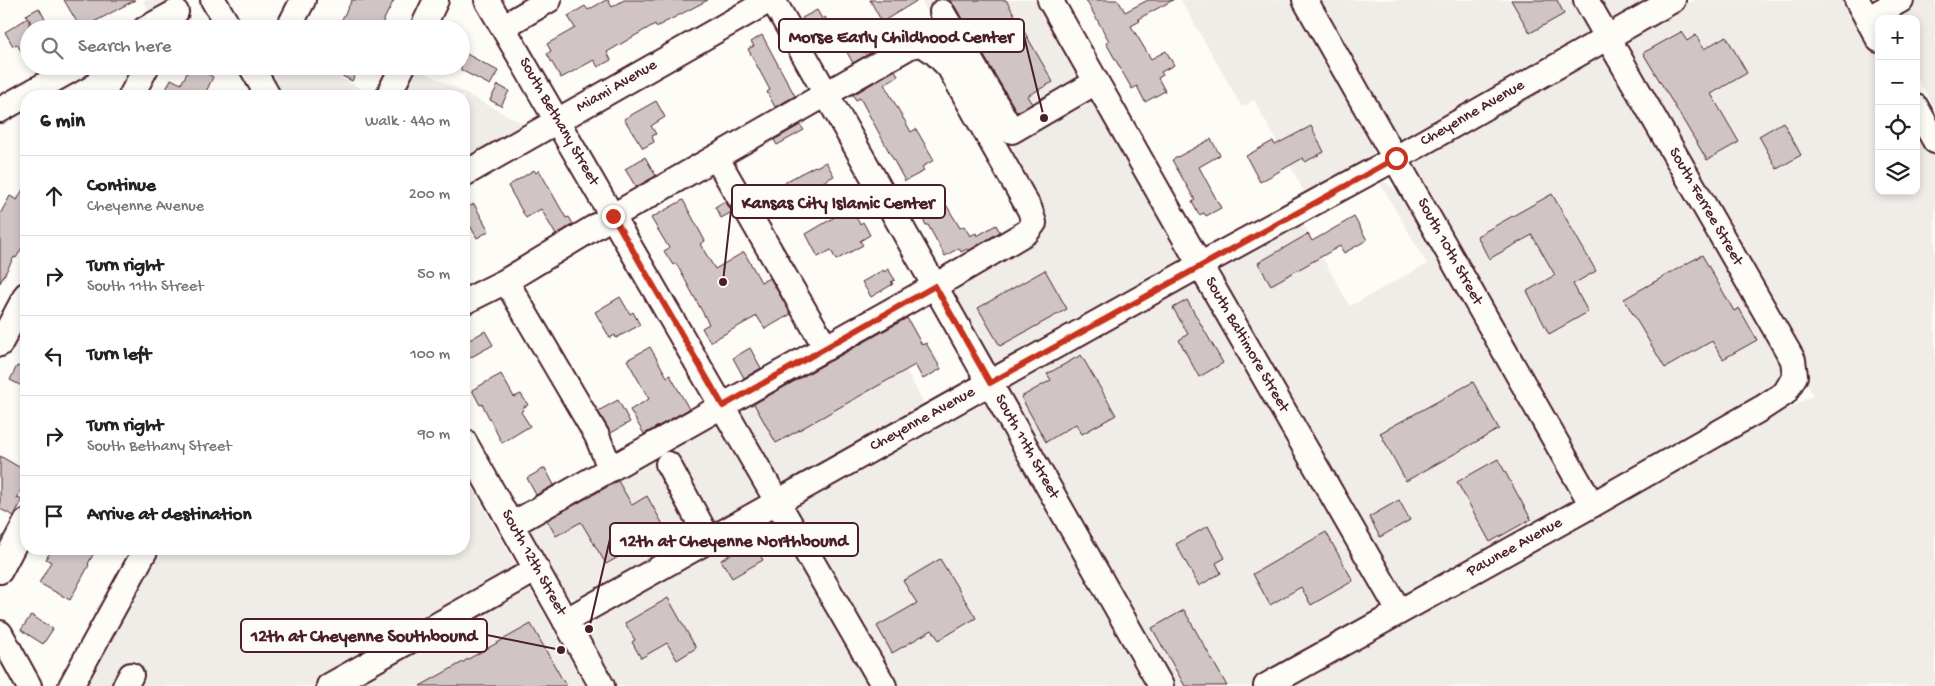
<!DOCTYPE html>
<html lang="en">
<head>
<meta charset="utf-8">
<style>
	:root { --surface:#fff; --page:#f2f2f2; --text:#222; --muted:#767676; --line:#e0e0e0 }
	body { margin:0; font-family:"Gochi Hand",sans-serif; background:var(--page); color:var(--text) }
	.controls { position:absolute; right:15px; top:15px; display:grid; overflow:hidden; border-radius:10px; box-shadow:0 2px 8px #0003 }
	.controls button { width:45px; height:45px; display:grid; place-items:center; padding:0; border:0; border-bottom:1px solid var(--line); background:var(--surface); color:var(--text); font:25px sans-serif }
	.stop { position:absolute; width:15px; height:15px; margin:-11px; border:4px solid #c8321e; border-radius:50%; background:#fff }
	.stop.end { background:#c8321e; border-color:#fff; box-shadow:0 1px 5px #0008 }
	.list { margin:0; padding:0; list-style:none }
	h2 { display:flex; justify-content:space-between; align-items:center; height:65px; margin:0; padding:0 20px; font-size:21px }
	h2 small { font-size:16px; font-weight:400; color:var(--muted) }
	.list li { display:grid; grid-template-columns:32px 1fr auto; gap:15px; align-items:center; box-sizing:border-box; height:80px; padding:0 20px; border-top:1px solid var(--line) }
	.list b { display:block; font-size:19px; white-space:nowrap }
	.list p { margin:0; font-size:16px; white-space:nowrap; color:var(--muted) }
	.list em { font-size:16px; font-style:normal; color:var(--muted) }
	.icon { flex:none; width:28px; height:28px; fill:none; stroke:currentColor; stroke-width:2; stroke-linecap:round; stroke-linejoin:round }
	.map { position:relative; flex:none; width:1935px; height:686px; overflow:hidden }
	.search { position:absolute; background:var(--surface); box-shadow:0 2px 8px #0003; left:20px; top:20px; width:450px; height:55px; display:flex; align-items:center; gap:12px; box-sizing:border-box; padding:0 18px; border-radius:28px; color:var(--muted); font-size:19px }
	.panel { position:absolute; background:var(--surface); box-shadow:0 2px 8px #0003; left:20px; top:90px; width:450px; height:465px; border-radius:20px }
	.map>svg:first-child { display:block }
	.built { fill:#f0ece8 }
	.building { fill:#d0c5c4; stroke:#4a1f2b }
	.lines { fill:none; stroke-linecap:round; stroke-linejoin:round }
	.minor-casing { stroke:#4a1f2b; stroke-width:28 }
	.minor { stroke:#fdfcf7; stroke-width:24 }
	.route { stroke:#c8321e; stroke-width:6 }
	.labels { text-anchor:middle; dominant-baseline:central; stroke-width:4; stroke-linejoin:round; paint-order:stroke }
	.street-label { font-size:16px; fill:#4a1f2b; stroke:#fdfcf7 }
	.leader { fill:none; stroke:#4a1f2b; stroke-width:2 }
	.callout-dot { fill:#4a1f2b; stroke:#fdfcf7; stroke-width:2 }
	.callout { fill:#fdfcf7; stroke:#4a1f2b; stroke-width:2 }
	.callout-label { font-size:18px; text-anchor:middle; font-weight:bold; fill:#4a1f2b }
</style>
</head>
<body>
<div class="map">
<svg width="1935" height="686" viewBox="0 0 1935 686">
	<rect width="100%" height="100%" fill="#fdfcf7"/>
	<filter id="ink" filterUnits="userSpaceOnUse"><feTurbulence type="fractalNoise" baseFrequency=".02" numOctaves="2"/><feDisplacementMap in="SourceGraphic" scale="10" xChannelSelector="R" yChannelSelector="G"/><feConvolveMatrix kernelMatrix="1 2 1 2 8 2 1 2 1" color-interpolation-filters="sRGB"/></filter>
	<g filter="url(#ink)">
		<!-- built -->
		<path class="built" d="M143,0H176L151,15Z
			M921,0H1037L1181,254V259L1179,261L996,363H991L948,290L1034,234L1033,209Z
			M1181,0H1291L1372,142L1375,151L1369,160L1306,195L1254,100L1242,107Z
			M1314,0H1576L1590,29L1587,35L1406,138H1399L1391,130Z
			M1597,0H1648L1614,19L1607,18Z
			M1694,0H1850L1879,50V191H1916V116L1935,149V686H1290L1813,395L1624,43L1630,36Z
			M1871,0H1935V108L1916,76V19H1882Z
			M1598,56H1606L1768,334L1779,362L1781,377L1775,387L1603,490L1595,489L1415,170L1417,159Z
			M277,66H319L372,95L371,96H285L273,75Z
			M413,66L524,124L464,159V96H398Z
			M1379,181L1386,183L1399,192L1409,205L1497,352L1538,436L1568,487L1572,501L1568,510L1407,598L1397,593L1225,288L1221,273L1223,262L1300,218L1350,306L1427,264Z
			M1187,282H1197L1381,603L1376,614L1360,626L1251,686H1170L1007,393L1010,384Z
			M879,322L925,405L785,482L778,483L731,406Z
			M976,404H985L993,408L1152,686H892L795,510L801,501Z
			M716,415L758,486L756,499L580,600L567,596L525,524Z
			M464,473L585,686H82L157,549H464Z
			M767,519L775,521L873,686H615L584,633L592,616Z"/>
		<!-- building -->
		<path class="building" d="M64,0H135L81,29Z
			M352,0H394L379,29H337Z
			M606,0H608L612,7L624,0H708L656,27L655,24L607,52L611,60L598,67L594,60L561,78L547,54L551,51L547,44L575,28L568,16L585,6L588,10Z
			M870,0H918L882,22Z
			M949,0H1006L1053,82L1027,96L1032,104L1017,112L954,5Z
			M1086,0H1118L1125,12L1148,0H1173L1138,19L1140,21L1131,26L1151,59L1166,51L1174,65L1161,72L1163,75L1158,78L1165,91L1145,102L1137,86L1132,89L1106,43L1109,41Z
			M1511,0H1557L1564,14L1530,33Z
			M39,8L46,21L33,28L29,19V65L17,44L13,46L5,32L28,18L26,15Z
			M817,10L822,19L825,17L838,42L821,51L802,18Z
			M1681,32L1687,41L1696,35L1704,49L1726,36L1747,73L1711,94L1739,142L1707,160L1643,53Z
			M762,35L795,96L775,107L767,92L770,90L748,49L754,46L751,42Z
			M857,39L865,53L880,45L881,47L853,63L844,47Z
			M461,51L498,71L490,85L461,70Z
			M191,66H213L208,74L213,77L204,96H163L171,79L181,84Z
			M323,66H360L352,81Z
			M895,70L898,76L884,84L911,132L916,129L934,160L922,167L924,171L905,181L860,98L856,100L853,95Z
			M498,85L509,91L501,106L490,100Z
			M656,101L665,117L651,126L656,134L652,136L654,142L643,148L624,119Z
			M1783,122L1801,155L1777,169L1759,136Z
			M800,125L804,130L777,145L774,140Z
			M1311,126L1324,152L1305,162L1303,158L1260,182L1246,156L1273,141L1275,145Z
			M1211,139L1220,155L1199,167L1221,208L1206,216L1204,213L1199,215L1192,202L1195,200L1172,160Z
			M645,157L656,176L636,187L625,169Z
			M826,162L834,176L794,198L785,182L815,166L816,167Z
			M534,170L536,173L539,170L566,218L569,217L573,224L556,235L541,209L526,218L508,186Z
			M26,184V241L16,258L14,257L0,283V214L10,196L17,200Z
			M1552,194L1596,271L1573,284L1588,312L1549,334L1527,291L1555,275L1532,235L1489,259L1477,236Z
			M942,198L960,228L964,226L970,236L976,233L977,236L996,225L1000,232L968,251L967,249L961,252L959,248L945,256L928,225H926L918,211Z
			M683,200L705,241L700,244L715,269L744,252L761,282L770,278L791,314L765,329L757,316L710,342L702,328L709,324L676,263L673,265L664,251L669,248L651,218Z
			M725,201L732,212L721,218L715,207Z
			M474,204L489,231L477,238L464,215V209Z
			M850,208L860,224L863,222L870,235L860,241L863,245L836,260L831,250L818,257L806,234Z
			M1354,217L1367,240L1344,253L1340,246L1271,285L1258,263L1308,234L1312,241Z
			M1702,255L1734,311L1739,308L1757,340L1723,359L1712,341L1665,368L1624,299Z
			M888,269L895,280L891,282L893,284L871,297L862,282L883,270L884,272Z
			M1045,270L1067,309L1000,346L978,308Z
			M620,297L630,314L633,312L640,325L616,338L615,335L610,338L595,312Z
			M1187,300L1223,363L1199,377L1179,340L1188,334L1173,308Z
			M907,318L922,345L926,343L941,369L923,379L915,365L776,443L754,404Z
			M485,331L493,345L464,361V343Z
			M650,347L667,377L670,375L689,409L644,434L630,410L649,399L627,360Z
			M750,348L761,368L744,378L733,358Z
			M1081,355L1116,415L1082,434L1076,424L1046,442L1021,397L1051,380L1047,374Z
			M17,366L26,370V388L10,380Z
			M501,374L514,397L521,394L528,405L522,408L523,410L521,412L530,426L502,443L482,404L480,405L472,390Z
			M1473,382L1499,429L1406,481L1380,433Z
			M618,400L630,422L611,433L598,411Z
			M0,456L26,471V481L17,498L22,500L14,516L0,509Z
			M1498,459L1531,519L1490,542L1457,482Z
			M545,468L554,485L536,495L527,478Z
			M618,481L632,505L647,496L666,530L606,564L581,522L556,536L547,520Z
			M1399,500L1410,520L1380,537L1369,517Z
			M1208,526L1225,558L1216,563L1221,573L1199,586L1176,544Z
			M1326,532L1353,581L1311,605L1301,587L1270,605L1253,574Z
			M752,542L763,560L732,578L721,560Z
			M52,549H96L88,564L89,565L70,600L39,583L51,562L46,559Z
			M940,559L976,618L939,640L932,630L892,653L877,626L917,603L903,581Z
			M668,598L696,648L677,660L667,643L641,658L632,642L635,640L625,623Z
			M1184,610L1227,686H1185L1152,628Z
			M31,615L53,629L43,644L21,630Z
			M531,624L566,686H420Z"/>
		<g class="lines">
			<!-- minor casing -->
			<g class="minor-casing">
				<path id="minor" d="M213,0L230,29
					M487,0L884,686
					M773,0L1161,686
					M1050,0L1200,265L1399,611
					M1305,0L1592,505
					M1857,0L1879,40
					M942,12L1012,131L1096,82
					M1867,19L1901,0
					M503,27L549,0
					M145,29L176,12
					M288,29L303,0
					M422,29L436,0
					M251,66L268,96
					M131,96L147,66
					M388,96L403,66
					M1916,107L1935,141
					M0,110L78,66
					M716,157L826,348
					M464,174L770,0
					M464,302L506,281
					M0,344L26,295
					M464,441L602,686
					M668,464L709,540
					M511,525L935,286L1027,232L1034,223L1030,210L949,67L934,52L922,44L910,46L613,216L506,281L597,436L610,468
					M0,571L26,522
					M565,621L1200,265L1396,158L1673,0
					M0,633L29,686
					M71,686L146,549
					M125,686L131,675
					M329,686L537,569
					M1266,686L1592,505L1762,408L1785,393L1795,376L1793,360L1586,0"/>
			</g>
			<!-- minor -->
			<use href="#minor" class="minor"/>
		</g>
	</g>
	<g class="lines" filter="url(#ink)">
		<!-- route -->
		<path class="route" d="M613,216L723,406L935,286L990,383L1396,158"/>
	</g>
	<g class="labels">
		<!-- street labels -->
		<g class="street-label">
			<text transform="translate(617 87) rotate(-30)">Miami Avenue</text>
			<text transform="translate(1473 114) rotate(-30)">Cheyenne Avenue</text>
			<text transform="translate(558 122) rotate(60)">South Bethany Street</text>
			<text transform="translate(1705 207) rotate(60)">South Ferree Street</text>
			<text transform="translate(1449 252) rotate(61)">South 10th Street</text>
			<text transform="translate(1246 345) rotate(60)">South Baltimore Street</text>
			<text transform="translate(923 420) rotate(-29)">Cheyenne Avenue</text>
			<text transform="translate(1026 447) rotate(61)">South 11th Street</text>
			<text transform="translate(1515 548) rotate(-29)">Pawnee Avenue</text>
			<text transform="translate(533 563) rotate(61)">South 12th Street</text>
		</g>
	</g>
	<!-- callouts -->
	<path class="leader" d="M1044 118L1024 36M723 282L732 201M589 629L610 539M561 650L487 635"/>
	<g class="callout-dot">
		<circle cx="1044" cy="118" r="5"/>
		<circle cx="723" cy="282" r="5"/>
		<circle cx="589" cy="629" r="5"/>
		<circle cx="561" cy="650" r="5"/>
	</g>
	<g class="callout">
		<rect x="779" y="19" width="245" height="33" rx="5"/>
		<rect x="732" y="185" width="213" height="33" rx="5"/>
		<rect x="610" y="523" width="248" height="33" rx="5"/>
		<rect x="241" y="619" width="246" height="33" rx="5"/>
	</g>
	<g class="callout-label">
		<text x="901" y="42">Morse Early Childhood Center</text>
		<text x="838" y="208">Kansas City Islamic Center</text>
		<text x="734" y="546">12th at Cheyenne Northbound</text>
		<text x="364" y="641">12th at Cheyenne Southbound</text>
	</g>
</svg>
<div class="controls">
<button>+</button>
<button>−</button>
<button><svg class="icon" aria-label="locate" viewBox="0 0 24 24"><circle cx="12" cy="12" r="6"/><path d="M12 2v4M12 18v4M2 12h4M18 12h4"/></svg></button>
<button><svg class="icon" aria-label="layers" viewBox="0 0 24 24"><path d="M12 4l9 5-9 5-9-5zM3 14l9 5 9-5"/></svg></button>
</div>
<div class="stop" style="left:1396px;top:158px"></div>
<div class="stop end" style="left:613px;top:216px"></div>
<div class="search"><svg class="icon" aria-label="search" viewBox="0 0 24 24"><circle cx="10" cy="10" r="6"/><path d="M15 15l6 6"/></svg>Search here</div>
<section class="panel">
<h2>6 min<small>Walk · 440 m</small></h2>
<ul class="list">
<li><svg class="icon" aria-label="ahead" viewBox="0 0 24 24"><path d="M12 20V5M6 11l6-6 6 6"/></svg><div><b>Continue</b><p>Cheyenne Avenue</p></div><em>200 m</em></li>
<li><svg class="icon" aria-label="right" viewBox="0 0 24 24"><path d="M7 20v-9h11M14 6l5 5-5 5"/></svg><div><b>Turn right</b><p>South 11th Street</p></div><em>50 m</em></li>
<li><svg class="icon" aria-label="left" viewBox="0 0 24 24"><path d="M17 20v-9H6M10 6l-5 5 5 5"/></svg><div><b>Turn left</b></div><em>100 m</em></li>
<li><svg class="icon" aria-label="right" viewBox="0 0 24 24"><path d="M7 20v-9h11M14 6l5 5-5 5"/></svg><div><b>Turn right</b><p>South Bethany Street</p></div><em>90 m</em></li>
<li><svg class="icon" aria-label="arrive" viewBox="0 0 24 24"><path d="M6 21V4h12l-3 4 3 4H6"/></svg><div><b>Arrive at destination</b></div></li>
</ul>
</section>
</div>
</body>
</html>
